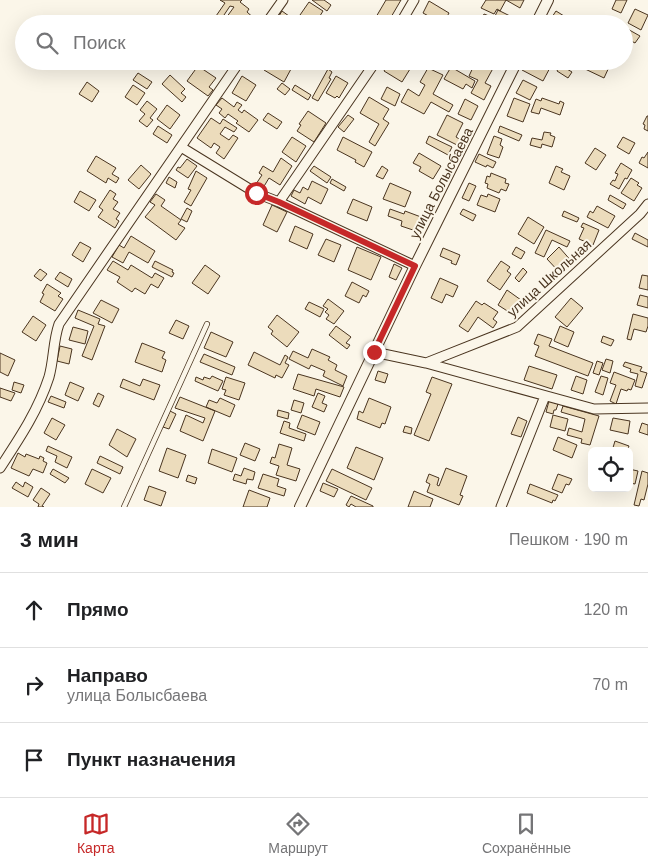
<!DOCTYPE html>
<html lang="ru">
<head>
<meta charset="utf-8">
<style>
	:root { --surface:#fff; --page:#f6f6f6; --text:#202124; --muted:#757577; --line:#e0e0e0; --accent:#c62828 }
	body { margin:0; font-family:Helvetica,sans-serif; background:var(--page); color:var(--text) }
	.controls { position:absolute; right:15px; bottom:15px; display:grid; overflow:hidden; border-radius:8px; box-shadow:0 5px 20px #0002 }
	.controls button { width:45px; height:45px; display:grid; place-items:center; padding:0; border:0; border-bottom:1px solid var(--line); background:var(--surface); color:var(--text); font:25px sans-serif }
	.stop { position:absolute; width:15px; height:15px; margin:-11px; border:4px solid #c62828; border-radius:50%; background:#fff }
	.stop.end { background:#c62828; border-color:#fff; box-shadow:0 1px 5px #0008 }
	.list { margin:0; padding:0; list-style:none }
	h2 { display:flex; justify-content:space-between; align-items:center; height:65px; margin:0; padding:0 20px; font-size:21px }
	h2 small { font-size:16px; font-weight:400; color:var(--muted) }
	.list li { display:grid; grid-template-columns:32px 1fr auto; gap:15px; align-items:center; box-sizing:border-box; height:75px; padding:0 20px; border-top:1px solid var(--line) }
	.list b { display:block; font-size:19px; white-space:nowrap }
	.list p { margin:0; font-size:16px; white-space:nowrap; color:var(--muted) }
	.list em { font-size:16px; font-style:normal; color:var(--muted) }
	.icon { flex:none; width:28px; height:28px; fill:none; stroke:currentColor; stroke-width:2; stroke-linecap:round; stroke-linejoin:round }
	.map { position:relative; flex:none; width:648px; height:507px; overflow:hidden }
	.search { position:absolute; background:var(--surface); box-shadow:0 5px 20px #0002; left:15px; right:15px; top:15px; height:55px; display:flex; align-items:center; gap:12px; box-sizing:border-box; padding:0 18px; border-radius:28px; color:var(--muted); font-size:19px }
	.sheet { height:290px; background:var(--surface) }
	nav { display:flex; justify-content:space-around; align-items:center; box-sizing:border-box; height:70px; border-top:1px solid var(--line); background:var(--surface); font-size:14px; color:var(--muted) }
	nav a { display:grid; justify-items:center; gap:2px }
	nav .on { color:var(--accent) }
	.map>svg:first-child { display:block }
	.building { fill:#ecdcbc; stroke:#4a3520 }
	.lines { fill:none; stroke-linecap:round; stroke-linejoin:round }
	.service-casing { stroke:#4a3520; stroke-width:6 }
	.minor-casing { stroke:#4a3520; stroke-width:11 }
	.tertiary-casing { stroke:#4a3520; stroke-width:12 }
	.service { stroke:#fbf6e9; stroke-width:4.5 }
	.minor { stroke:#fbf6e9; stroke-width:9 }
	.tertiary { stroke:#fbf6e9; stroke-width:10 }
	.route { stroke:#c62828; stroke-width:6 }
	.labels { text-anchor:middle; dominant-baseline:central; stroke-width:4; stroke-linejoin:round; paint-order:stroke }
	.street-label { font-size:14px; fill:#4a3520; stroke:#fbf6e9 }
</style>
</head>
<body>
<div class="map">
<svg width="648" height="507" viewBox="0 0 648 507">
	<rect width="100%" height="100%" fill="#fbf6e9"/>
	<!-- building -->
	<path class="building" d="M220,0H242L240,2L249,9L247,12L256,20L253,24H235L226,18L234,7L230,6L222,18L216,16L225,3Z
		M312,0H324L331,5L327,11Z
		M386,0H401L387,24L376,17Z
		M486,0H524L520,8L506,0L500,11L497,9L494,14L481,8Z
		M616,0H627L621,13L612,9Z
		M429,1L449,13L443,24L423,13Z
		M309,2L323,11L315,24L300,15Z
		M635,9L648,15L641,30L628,23Z
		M498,10L518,20L516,24H483L480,22L484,14L494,18Z
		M282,11L300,24H279L276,21Z
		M556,11L564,16L559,24H555L550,20Z
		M420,17L430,23V24H416Z
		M624,27L640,36L635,43L624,37Z
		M270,61H278L291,69L284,82L264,70Z
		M390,61H398L410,69L402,82L384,71Z
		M476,61H497L485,83L491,86L484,100L471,93L478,80L469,76Z
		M536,61L553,62L543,81L522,70L525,64L533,68Z
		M587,61H601L610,65L604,78L583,68Z
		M560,65L572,72L568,78L557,71Z
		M198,66L216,78L209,87L213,90L208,96L187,81Z
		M451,67L475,81L472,88L466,84L463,89L444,79Z
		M428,68L443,75L433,94L453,105L449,112L431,102L424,114L401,102L408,89L419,96L425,85L420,82Z
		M328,69L332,72L329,78L331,79L318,101L312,98Z
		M138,73L152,82L147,89L133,80Z
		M170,75L185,89L181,93L186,97L182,102L162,84Z
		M242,76L256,85L246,101L232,93Z
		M336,76L348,83L339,98L337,96L335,98L326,93Z
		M523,80L537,87L530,100L516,93Z
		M87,82L99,91L92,102L79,94Z
		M282,83L290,89L285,95L277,89Z
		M133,85L145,93L137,105L125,97Z
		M295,85L311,95L308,100L292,90Z
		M387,87L400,94L395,106L381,99Z
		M369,97L389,109L383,119L389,123L375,146L369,142L379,124L360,113Z
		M222,98L234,107L237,102L242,105L238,110L242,113L244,110L258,120L249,132L236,123L238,121L228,114L225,118L219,113L222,109L216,105Z
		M514,98L530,104L523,122L507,116Z
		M542,98L559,104L560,101L564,103L560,115L541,108L539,114L531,112L536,99L541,101Z
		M465,99L478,106L471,120L458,114Z
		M147,101L157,109L150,118L153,120L147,127L139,121L145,114L140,110Z
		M167,105L180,115L170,129L157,119Z
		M308,111L326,123L314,142L297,131L301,125L299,124Z
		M268,113L282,122L277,129L263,120Z
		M348,115L354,119L344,132L338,127Z
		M447,115L463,123L456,137L461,140L459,146L437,135Z
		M647,116H648V131L644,129L645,125L643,124Z
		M211,118L220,124L223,119L237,128L234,132L225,127L220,134L229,140L233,135L238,138L224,159L216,153L220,147L214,143L211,148L197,138Z
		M158,126L172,135L167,143L153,134Z
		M500,126L522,135L519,141L498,132Z
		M544,132L551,133L550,135L555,137L552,147L542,144L541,148L530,145L532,138L542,140Z
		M429,136L452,147L448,155L426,143Z
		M494,136L502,139L500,145L503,147L499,158L487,154Z
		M292,137L306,146L296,162L282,152Z
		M343,137L372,152L364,167L355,162L356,160L337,150Z
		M623,137L635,143L629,154L617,147Z
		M595,148L606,155L596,170L585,163Z
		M648,152V168L639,163L642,157L644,158Z
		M419,153L441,166L433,179L419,171L421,167L413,163Z
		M479,154L496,162L493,168L487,165L486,167L475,162Z
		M96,156L116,168L112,174L119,178L116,183L108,178L106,183L87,171Z
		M281,158L292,166L280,185L269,178L263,188L256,184L262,175L259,173L263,166L273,172Z
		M187,159L197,166L188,178L176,170L178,167L180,168Z
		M621,163L632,170L627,179L625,178L619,189L610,184L613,180L615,181L618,174L615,173Z
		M141,165L151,174L139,189L128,180Z
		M314,166L331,177L327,183L310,171Z
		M382,166L388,170L383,179L376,176Z
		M556,166L563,169L561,172L570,176L564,190L549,183Z
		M196,171L207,178L191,206L184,202L191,190L188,189Z
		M491,173L506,179L505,183L509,184L506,191L501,189L499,193L487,188L488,184L485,183L487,176L490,177Z
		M169,177L177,182L175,188L166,183Z
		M631,178L639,183L637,185L642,188L634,201L621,193Z
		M332,179L346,187L344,191L330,183Z
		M312,181L328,189L321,204L308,197L305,204L291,196L294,190L300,193L303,187L308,190Z
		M390,183L411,192L405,207L383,199Z
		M469,183L476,186L469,201L462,198Z
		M110,190L116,194L113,199L118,202L113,209L120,213L116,219L119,221L115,228L98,217L103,210L99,207Z
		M80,191L96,200L89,211L74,202Z
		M156,194L165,200L161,206L181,220L178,224L185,228L176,240L145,217L155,205L150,202Z
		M488,194L500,199L495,212L477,205L481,195L487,197Z
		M610,195L626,204L623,209L608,200Z
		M353,199L372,207L367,221L347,213Z
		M272,205L287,212L277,232L263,225Z
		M597,206L615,216L608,228L587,217L590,211L593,213Z
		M187,208L192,211L187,222L181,219Z
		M390,209L404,214L405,211L421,217L416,231L401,226L402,221L388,216Z
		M463,209L476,215L473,221L460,214Z
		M564,211L579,218L577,222L562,216Z
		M528,217L544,227L534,244L518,234Z
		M583,223L599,230L593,245L579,239L584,228L581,227Z
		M295,226L313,234L307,249L289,241Z
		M546,230L570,241L567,247L552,240L544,257L535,253Z
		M635,233L648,240V247L632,239Z
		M131,236L155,251L148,263L129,252L123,263L112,257L119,245L124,248Z
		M326,239L341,245L334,262L318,255Z
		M80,242L91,248L83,262L72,255Z
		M357,247L381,257L371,280L348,270Z
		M516,247L525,252L521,259L512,254Z
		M559,247L573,263L561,274L547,259Z
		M443,248L460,255L456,265L451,263L452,261L440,256Z
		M113,261L128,270L131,265L152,278L155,273L164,278L158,288L151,284L145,294L135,288L132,292L117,282L120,277L107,270Z
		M155,261L173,270L172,272L174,273L172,277L152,267Z
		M501,261L510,267L507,271L511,274L500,290L487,281Z
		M394,264L402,268L396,280L389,277Z
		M205,265L220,276L208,294L192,283Z
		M523,268L527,272L519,282L515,278Z
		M40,269L47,274L41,281L34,276Z
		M60,272L72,279L68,287L55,279Z
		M642,275L648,276V290L639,288Z
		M440,278L458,286L453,297L446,294L442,303L431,298Z
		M352,282L369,291L366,297L363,295L359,303L345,296Z
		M47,284L61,293L58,296L63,299L55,311L40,302L44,294L42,293Z
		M507,290L521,300L512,314L498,305Z
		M640,295L648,297V308L637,305Z
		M571,298L583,308L567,327L555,317Z
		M328,299L344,311L334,324L326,319L329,315L325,312L328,309L323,306Z
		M101,300L119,309L112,323L93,313Z
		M476,301L482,305L484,303L498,312L493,319L497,322L493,328L478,317L468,332L459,326Z
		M309,302L324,309L320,317L305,309Z
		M78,310L100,319L98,324L105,326L92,360L82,356L94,326L75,318Z
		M633,314L648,318V326L646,332L634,329L631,340L627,339Z
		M277,315L299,332L287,347L271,334L273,331L268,327Z
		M33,316L46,325L36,341L22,332Z
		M176,320L189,326L183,339L169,333Z
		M336,326L351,337L346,343L350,345L347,349L329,335Z
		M560,326L574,332L568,347L554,341Z
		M73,327L88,331L85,344L69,340Z
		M211,332L233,342L226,357L204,348Z
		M538,334L552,339L549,346L593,363L588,376L535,356L539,346L534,344Z
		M603,336L614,340L611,346L601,342Z
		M142,343L165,352L162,358L166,360L162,372L135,362Z
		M60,346L72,349L69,364L57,361Z
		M312,349L330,357L328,360L337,365L335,370L347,376L343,386L323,376L325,371L311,365L309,369L289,359L293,351L308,358Z
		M254,352L280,365L285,355L288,357L285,363L289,365L282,378L276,375L275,378L248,365Z
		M0,353L15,360L8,376L0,372Z
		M204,354L235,367L232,375L200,362Z
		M606,359L613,361L610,373L602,370Z
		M597,361L603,363L599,375L593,373Z
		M625,362L642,367L640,371L647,373L642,388L635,386L638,374L630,372L631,369L623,366Z
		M529,366L557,375L552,389L524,380Z
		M378,371L388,374L385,383L375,380Z
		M614,372L635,380L631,390L628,389L627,391L621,389L616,404L610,401L616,385L610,383Z
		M298,374L344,387L340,397L316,389L314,396L293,389Z
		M212,376L223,381L218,391L195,381L196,377L203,380L204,377L210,379Z
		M576,376L587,380L583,394L571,390Z
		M601,376L608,378L603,395L595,392Z
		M226,377L245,383L239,400L224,395L226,390L222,389Z
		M432,377L452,384L429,441L414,435L431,394L426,392Z
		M123,379L140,386L143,379L160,385L154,400L120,387Z
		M14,382L24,385L21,393L12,390Z
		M70,382L84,388L78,401L65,395Z
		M0,388L15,393L11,401L0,397Z
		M98,393L104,396L99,407L93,404Z
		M318,393L325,396L322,403L327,405L324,412L312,407Z
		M51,396L66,402L64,408L48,402Z
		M180,397L215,411L203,441L180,431L186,415L203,423L205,418L175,408Z
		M220,398L235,405L230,417L206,407L209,400L217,403Z
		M369,398L391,407L385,424L382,423L380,428L357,419L359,411L363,413Z
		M294,400L304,403L301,413L291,410Z
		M549,401L558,404L556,410H554L553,414L546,412Z
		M563,406L599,416L590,445L581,443L582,439L567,435L569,428L582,432L585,419L561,412Z
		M278,410L289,413L288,419L277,416Z
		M170,411L176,414L169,429L163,427Z
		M302,415L320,422L315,435L297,428Z
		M553,415L568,419L565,431L550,427Z
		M518,417L527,421L521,437L511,434Z
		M52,418L65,425L56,440L44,433Z
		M613,418L630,421L628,434L610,430Z
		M284,421L290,423L289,428L306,434L304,441L280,433Z
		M642,423L648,425V435L639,432Z
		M405,426L412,428L411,434L403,432Z
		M117,429L136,439L127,457L109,445Z
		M558,437L577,445L572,458L553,450Z
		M615,441L629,446L627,451H612Z
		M245,443L260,449L255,461L240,455Z
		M279,444L292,448L287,465L300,469L296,481L276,475L279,466L270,463L272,457L275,458Z
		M48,446L72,457L67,468L55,462L57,456L46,451Z
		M356,447L383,458L374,480L347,468Z
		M167,448L186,455L178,478L159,471Z
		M212,449L237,458L232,472L208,463Z
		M18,453L25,457L26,454L39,459L40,456L44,458L43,461L47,463L43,473L33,469L29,476L11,468Z
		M100,456L123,467L120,474L97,463Z
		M244,468L255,472L253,480L247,479L246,484L233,480L235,474L241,476Z
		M446,468L467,476L460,495L463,496L459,505L427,492L430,484L426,482L429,474L439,478L437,485L439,486Z
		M53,469L69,478L65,483L50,474Z
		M92,469L111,478L103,493L85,484Z
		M332,469L372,488L366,500L326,481Z
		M629,469L638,471L635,484L630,483V486Z
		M642,471L648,473V484L644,500L641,499L639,506L634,505Z
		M263,474L279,479L277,486L286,489L284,496L258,488Z
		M558,474L572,479L569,485L566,484L562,493L552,489Z
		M188,475L197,478L195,484L186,481Z
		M16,482L23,487L25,482L33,487L28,497L12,488Z
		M323,483L338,489L334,497L320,491Z
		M530,484L558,495L555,501L553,500L552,503L527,493Z
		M149,486L166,492L161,506L144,500Z
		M41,488L50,494L42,506L44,507H38L39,504L33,500Z
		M249,490L270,498L267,507H243Z
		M414,491L433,499L430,507H408Z
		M351,496L373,506V507H356L351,504L349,507L346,505Z"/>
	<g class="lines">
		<!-- service casing -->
		<g class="service-casing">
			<path id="service" d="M124,507L207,324"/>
		</g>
		<!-- minor casing -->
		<g class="minor-casing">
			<path id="minor" d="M266,24L283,0
				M400,24L414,0
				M181,147L256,193L279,202L415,266
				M279,202L376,61
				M374,352L426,363L594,409L648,408
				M426,363L517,327L640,214L648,204
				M0,468C19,439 38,411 49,377C54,359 53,341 59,324L240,61
				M501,507L545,396"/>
		</g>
		<!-- tertiary casing -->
		<g class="tertiary-casing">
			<path id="tertiary" d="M536,24L548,0
				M300,507L415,266L517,61"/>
		</g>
		<!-- service -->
		<use href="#service" class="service"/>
		<!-- minor -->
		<use href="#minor" class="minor"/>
		<!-- tertiary -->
		<use href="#tertiary" class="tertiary"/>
	</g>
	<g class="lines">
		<!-- route -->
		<path class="route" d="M256,193L279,202L415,266L374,352"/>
	</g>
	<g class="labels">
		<!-- street labels -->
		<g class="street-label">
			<text transform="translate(441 183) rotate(-63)">улица Болысбаева</text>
			<text transform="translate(549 278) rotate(-42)">улица Школьная</text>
		</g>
	</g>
</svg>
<div class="controls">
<button><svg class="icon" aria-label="locate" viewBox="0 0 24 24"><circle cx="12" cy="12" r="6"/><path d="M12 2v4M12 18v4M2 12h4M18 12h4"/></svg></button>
</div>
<div class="stop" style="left:256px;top:193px"></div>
<div class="stop end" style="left:374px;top:352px"></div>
<div class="search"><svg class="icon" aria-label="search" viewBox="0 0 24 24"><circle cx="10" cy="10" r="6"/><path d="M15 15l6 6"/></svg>Поиск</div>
</div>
<section class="sheet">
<h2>3 мин<small>Пешком · 190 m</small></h2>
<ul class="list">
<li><svg class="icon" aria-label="ahead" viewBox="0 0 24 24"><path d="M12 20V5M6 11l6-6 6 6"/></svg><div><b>Прямо</b></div><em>120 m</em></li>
<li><svg class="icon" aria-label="right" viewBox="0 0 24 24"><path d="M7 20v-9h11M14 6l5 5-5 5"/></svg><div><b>Направо</b><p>улица Болысбаева</p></div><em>70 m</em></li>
<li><svg class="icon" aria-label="arrive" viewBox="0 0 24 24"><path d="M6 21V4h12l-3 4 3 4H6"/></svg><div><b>Пункт назначения</b></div></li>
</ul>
</section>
<nav>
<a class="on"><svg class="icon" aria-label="map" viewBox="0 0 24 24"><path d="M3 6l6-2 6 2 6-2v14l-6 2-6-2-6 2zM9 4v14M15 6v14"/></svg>Карта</a>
<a><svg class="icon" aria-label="directions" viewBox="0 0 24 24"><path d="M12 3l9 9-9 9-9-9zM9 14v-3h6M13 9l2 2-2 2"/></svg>Маршрут</a>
<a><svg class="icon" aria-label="saved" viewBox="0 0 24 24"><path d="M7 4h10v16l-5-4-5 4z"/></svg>Сохранённые</a>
</nav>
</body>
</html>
